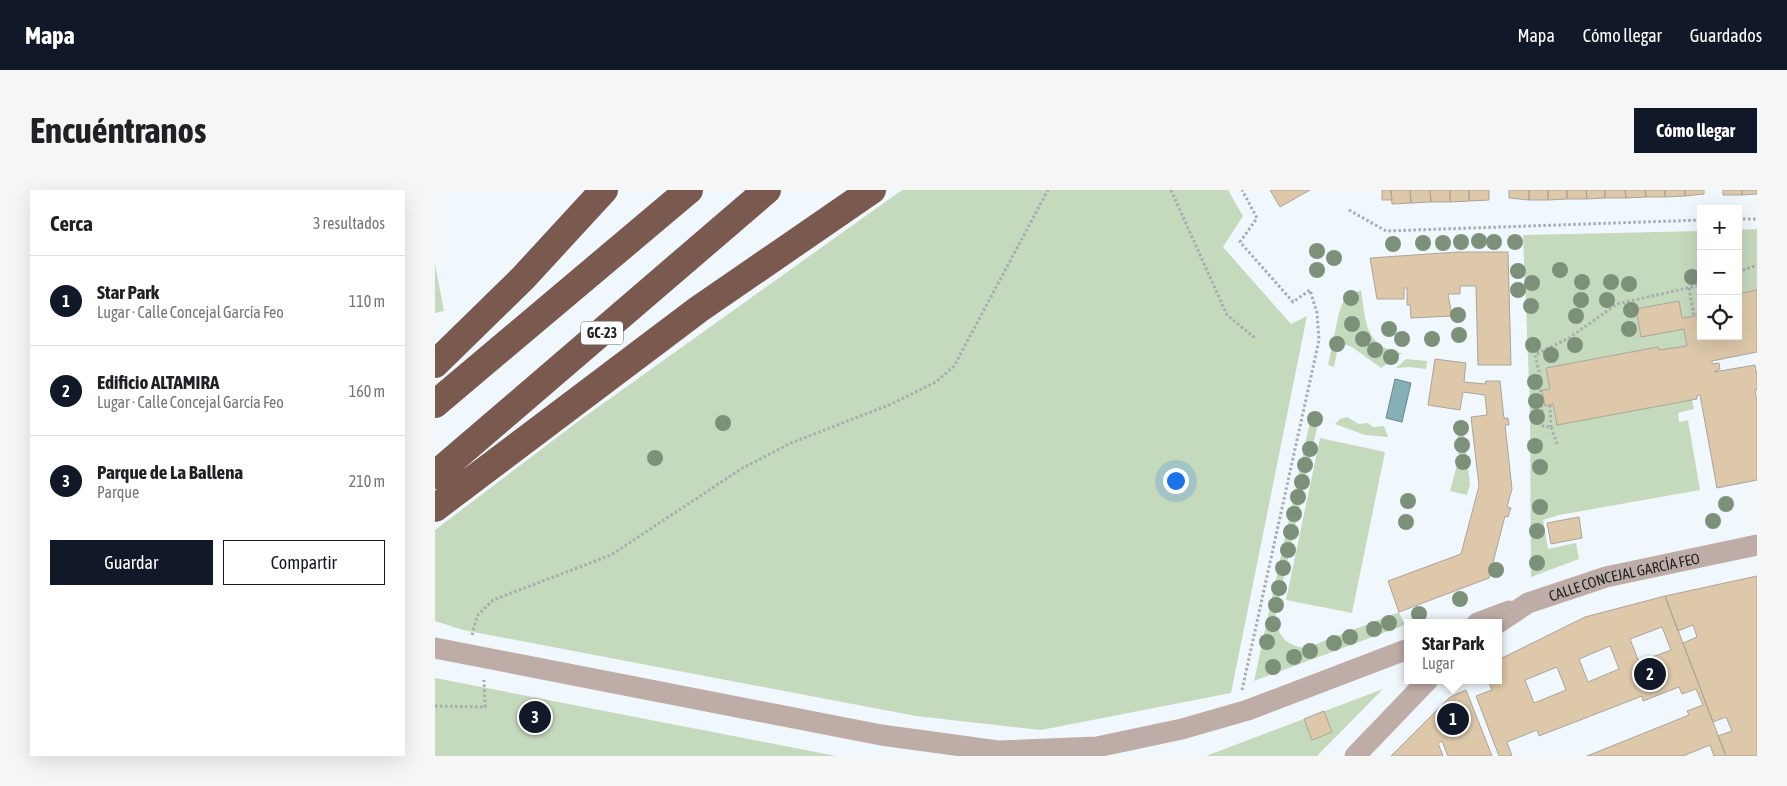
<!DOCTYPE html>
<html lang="es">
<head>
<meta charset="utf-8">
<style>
	:root { --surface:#fff; --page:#f6f6f6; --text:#202124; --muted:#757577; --line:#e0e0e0; --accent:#111827 }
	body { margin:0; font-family:"Asap Condensed",sans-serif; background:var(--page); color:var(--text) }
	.controls { position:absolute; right:15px; top:15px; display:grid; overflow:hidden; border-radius:0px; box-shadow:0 5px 20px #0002 }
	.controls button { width:45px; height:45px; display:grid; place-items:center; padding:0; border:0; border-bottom:1px solid var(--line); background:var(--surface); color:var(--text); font:25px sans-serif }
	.you { position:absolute; left:740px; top:290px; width:18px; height:18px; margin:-12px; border:4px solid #fff; border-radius:50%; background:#1a73e8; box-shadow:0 0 0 8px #1a73e833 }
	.badge { display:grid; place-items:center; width:32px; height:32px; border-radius:50%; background:var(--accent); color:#fff; font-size:16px; font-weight:700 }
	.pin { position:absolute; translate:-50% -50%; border:2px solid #fff; box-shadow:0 1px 5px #0006 }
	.popup { position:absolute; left:969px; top:429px; width:98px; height:65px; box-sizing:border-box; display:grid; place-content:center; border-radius:0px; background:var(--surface); filter:drop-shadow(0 1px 4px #0005); font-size:16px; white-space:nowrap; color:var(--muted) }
	.popup b { font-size:19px; color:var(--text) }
	.popup::after { content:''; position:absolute; left:50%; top:100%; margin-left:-10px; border:10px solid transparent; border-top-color:var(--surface) }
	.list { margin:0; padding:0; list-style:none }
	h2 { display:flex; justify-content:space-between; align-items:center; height:65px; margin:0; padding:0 20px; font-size:21px }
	h2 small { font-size:16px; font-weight:400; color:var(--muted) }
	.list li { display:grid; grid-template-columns:32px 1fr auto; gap:15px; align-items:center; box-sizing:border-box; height:90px; padding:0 20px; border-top:1px solid var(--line) }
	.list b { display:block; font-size:19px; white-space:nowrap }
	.list p { margin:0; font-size:16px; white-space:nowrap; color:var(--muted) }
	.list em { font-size:16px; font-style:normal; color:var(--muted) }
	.actions { display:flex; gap:10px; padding:15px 20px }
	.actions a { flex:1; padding:11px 0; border:1px solid var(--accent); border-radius:0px; text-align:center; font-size:18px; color:var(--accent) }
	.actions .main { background:var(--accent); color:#fff }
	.icon { flex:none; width:28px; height:28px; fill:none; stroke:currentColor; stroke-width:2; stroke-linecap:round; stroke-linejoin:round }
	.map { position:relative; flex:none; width:1322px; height:566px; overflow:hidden; border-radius:0px }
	header { display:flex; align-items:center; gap:30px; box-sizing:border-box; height:70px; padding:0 25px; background:var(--accent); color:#fff }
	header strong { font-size:24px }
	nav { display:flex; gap:28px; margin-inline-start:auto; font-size:18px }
	.intro { display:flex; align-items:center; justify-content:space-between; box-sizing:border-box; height:120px; padding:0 30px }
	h1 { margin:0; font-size:35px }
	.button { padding:12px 22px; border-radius:0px; background:var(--accent); color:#fff; font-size:18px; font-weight:700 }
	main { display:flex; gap:30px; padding:0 30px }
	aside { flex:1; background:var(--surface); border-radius:0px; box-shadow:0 5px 20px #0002 }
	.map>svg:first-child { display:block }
	.green { fill:#c5d9bc }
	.water { fill:#85b0b8; stroke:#66858c }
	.building { fill:#ddc8a9; stroke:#aba49a; fill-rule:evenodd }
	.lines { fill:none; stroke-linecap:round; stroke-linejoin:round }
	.path { stroke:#a6acb0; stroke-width:3; stroke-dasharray:2.5 2.5; stroke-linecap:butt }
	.street { stroke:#beada7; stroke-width:21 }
	.highway { stroke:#7a594f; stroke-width:28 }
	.tree { fill:#7d907a }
	.labels { text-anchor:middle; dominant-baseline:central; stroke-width:4; stroke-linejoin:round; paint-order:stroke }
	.shield { fill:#fff; stroke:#626466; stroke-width:1 }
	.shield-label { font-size:14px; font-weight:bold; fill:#1e2225 }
	.street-label { font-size:15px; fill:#1e2225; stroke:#fff }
</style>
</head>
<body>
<header>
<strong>Mapa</strong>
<nav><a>Mapa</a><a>Cómo llegar</a><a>Guardados</a></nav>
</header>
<div class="intro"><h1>Encuéntranos</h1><a class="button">Cómo llegar</a></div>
<main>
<aside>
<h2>Cerca<small>3 resultados</small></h2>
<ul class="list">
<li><span class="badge">1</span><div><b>Star Park</b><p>Lugar · Calle Concejal García Feo</p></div><em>110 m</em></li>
<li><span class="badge">2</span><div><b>Edificio ALTAMIRA</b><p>Lugar · Calle Concejal García Feo</p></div><em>160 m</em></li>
<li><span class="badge">3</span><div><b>Parque de La Ballena</b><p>Parque</p></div><em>210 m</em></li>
</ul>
<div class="actions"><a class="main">Guardar</a><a>Compartir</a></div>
</aside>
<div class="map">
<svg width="1322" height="566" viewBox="0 0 1322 566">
	<rect width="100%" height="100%" fill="#f1f8fd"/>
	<!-- green -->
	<path class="green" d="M467,0H793L808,26L788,57L856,134L872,126L796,503L606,540L481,526L28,440L0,431V340L145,230Z
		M1322,39V100L1303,104V40Z
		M1266,41V125L1247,128L1244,111L1201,120L1206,146L1249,139L1252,156L1224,160L1223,157L1111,178L1115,199L1108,200L1110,216L1118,214L1122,235L1257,210L1259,219L1243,223L1244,232L1253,230L1265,300L1124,325L1108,330L1113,359L1141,353L1144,369L1096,387L1095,216L1088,45Z
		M0,74L9,121L0,123Z
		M926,100C931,131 929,157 967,163L946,178L917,157L908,154L903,157L899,177L893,175L904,123L909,109Z
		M971,169L992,171L991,179L975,177L961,178Z
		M877,222L885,224L840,427C843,446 851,456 871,458L964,422L970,435L819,491Z
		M912,227L924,234L933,233L938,237L949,236L953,247L930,245L900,234L905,229Z
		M1027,229L1035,294L1032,305L1015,301L1022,275H1024L1022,238Z
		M885,248L950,262L917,423L851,410Z
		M0,488L401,566H0Z
		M948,499L882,566H771Z"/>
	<!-- water -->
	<path class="water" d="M960,189L976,193L967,232L951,228Z"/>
	<!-- building -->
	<path class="building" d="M835,0H875L845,17Z
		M947,0H956L957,10H947Z
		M956,0H975L976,13L957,14Z
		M975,0H995L996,12L976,13Z
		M995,0H1015V12H996Z
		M1015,0H1034V11L1015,12Z
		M1034,0H1054V10L1034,11Z
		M1074,0H1094V10L1074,8Z
		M1094,0H1113V10H1094Z
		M1113,0H1132V9L1113,10Z
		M1132,0H1151L1152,9H1132Z
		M1151,0H1170V8L1152,9Z
		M1170,0H1190L1191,8H1170Z
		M1190,0H1210L1211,7L1191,8Z
		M1210,0H1230V7H1211Z
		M1230,0H1250V6L1230,7Z
		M1250,0H1269V4L1250,6Z
		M1288,0H1307V5H1288Z
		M1307,0H1322V4L1307,5Z
		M1023,62H1073L1076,175H1043L1041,96H1025V104H1013L1017,126L976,128L975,115H972V98H969V109H942L935,68Z
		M1322,100V162L1277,171V174L1284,173L1285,179L1279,182L1320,175L1322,186V200H1320L1322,213V290L1282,298L1265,205H1262V209L1122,235L1118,214L1110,216L1107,200L1115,199L1111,178L1223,157L1224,160L1252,156L1249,139L1206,147L1201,119L1244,111L1247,128L1266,125V146H1303V104Z
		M1000,169L1031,173L1029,192L1050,194L1051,191H1065L1069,228H1073L1074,235H1070L1077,299L1072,317L1076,318L1073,327L1070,326L1054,388L964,422L953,391L1026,364L1044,296L1036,227L1052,225L1050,205L1028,202L1025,220L993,215Z
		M1144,327L1147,348L1116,354L1112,333Z
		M1322,386V566H1291L1283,546L1297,541L1291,527L1278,532L1248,453L1262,447L1258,435L1243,441L1230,406Z
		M1230,406L1291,566H1279L1275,555L1248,566H1152L1254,525L1252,521L1268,515L1261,499L1247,504L1244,497L1208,511L1207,506L1104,546L1102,540L1072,552L1077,566H1064L1041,506L1057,500L1053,490H1063V470L1150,427ZM1227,437L1236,460L1204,472L1195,449ZM1175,456L1184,479L1153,492L1144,469ZM1122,477L1131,500L1099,513L1090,490Z
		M1031,500L1057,566H1013L1007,551L1003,553L1008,566H956L1015,507Z
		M889,521L897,542L877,550L869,529Z"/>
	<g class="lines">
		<!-- path -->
		<path class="path" d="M736,0L792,125L820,148
			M914,20L951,41L1266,30
			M1303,29H1322
			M1303,82L1322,75
			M1254,98L1259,126
			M1115,215L1116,237
			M1122,254L1116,237L1108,236L1104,181L1100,165L1134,148L1182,114L1266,95
			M37,445L42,426L58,410L176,365L306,279L356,253L454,215L501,192L519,176L613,0
			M807,500L884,150L882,123L875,100L858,112L805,52L822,28L807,0
			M0,516L50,517L49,490"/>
		<!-- street -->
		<g class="street">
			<path d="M1042,433L1074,421"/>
			<path id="s1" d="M1063,433L1093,413L1171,387L1322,355"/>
			<path d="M0,458L446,545L563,561L662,557L747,539L813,520L973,459"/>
			<path d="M920,566L993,490"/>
		</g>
		<!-- highway -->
		<path class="highway" d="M0,174L88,88L169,0
			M0,214L254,0
			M0,285L332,0
			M0,318L264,119L437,0"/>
	</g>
	<!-- trees -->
	<g class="tree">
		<circle cx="1044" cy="51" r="8"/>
		<circle cx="1026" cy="52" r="8"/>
		<circle cx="1059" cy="52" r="8"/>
		<circle cx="1080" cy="52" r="8"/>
		<circle cx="988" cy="53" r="8"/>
		<circle cx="1008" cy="53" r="8"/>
		<circle cx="958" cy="54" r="8"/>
		<circle cx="882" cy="61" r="8"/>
		<circle cx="899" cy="68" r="8"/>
		<circle cx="882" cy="80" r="8"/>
		<circle cx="1125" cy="80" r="8"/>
		<circle cx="1083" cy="81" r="8"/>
		<circle cx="1257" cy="87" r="8"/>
		<circle cx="1147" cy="92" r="8"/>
		<circle cx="1176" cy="92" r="8"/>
		<circle cx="1097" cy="93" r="8"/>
		<circle cx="1194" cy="94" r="8"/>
		<circle cx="1083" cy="100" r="8"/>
		<circle cx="916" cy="108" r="8"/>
		<circle cx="1146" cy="110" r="8"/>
		<circle cx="1172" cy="110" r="8"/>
		<circle cx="1096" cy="116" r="8"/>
		<circle cx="1196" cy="120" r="8"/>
		<circle cx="1023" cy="125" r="8"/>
		<circle cx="1141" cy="126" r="8"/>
		<circle cx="917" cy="134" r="8"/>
		<circle cx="954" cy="139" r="8"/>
		<circle cx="1194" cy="139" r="8"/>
		<circle cx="1024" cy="145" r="8"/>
		<circle cx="928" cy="149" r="8"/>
		<circle cx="967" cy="149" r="8"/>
		<circle cx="997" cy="149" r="8"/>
		<circle cx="902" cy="154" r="8"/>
		<circle cx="1098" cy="155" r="8"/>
		<circle cx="1140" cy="155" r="8"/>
		<circle cx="940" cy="160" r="8"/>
		<circle cx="1116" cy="165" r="8"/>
		<circle cx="956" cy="167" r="8"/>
		<circle cx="1100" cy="192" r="8"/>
		<circle cx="1101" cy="211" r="8"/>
		<circle cx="1102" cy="227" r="8"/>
		<circle cx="880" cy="229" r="8"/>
		<circle cx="288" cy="233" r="8"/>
		<circle cx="1026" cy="238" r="8"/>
		<circle cx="1027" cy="255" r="8"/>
		<circle cx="1100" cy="256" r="8"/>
		<circle cx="875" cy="259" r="8"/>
		<circle cx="220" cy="268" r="8"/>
		<circle cx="1028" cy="272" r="8"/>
		<circle cx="870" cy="275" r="8"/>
		<circle cx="1105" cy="277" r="8"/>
		<circle cx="867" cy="292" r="8"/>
		<circle cx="863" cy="307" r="8"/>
		<circle cx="973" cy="311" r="8"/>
		<circle cx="1291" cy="314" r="8"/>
		<circle cx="1105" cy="317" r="8"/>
		<circle cx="859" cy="324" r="8"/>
		<circle cx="1278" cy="331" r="8"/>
		<circle cx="971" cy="332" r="8"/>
		<circle cx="1102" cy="341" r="8"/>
		<circle cx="856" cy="342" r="8"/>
		<circle cx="853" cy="360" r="8"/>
		<circle cx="1102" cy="373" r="8"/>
		<circle cx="848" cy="378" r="8"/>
		<circle cx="1061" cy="380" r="8"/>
		<circle cx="844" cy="398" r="8"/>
		<circle cx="1025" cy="409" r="8"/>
		<circle cx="841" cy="415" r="8"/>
		<circle cx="984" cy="424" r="8"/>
		<circle cx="954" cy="433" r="8"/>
		<circle cx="838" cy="434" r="8"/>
		<circle cx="939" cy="439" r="8"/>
		<circle cx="915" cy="447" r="8"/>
		<circle cx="832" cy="452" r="8"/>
		<circle cx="899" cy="453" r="8"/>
		<circle cx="875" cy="461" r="8"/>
		<circle cx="859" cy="467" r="8"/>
		<circle cx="838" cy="477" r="8"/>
	</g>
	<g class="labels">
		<!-- shield labels -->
		<rect class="shield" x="146" y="131.5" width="42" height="23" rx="4"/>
		<g class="shield-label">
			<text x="167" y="143">GC-23</text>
		</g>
		<!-- street labels -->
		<g class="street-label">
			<text stroke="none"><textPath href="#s1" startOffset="136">CALLE CONCEJAL GARCÍA FEO</textPath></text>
		</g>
	</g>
</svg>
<div class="controls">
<button>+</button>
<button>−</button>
<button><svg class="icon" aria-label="locate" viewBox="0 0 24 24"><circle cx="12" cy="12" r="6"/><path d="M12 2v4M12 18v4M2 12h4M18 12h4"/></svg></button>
</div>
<div class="you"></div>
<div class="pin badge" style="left:1018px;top:529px">1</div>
<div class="popup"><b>Star Park</b>Lugar</div>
<div class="pin badge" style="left:1215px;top:484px">2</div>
<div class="pin badge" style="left:100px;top:527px">3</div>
</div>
</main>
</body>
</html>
